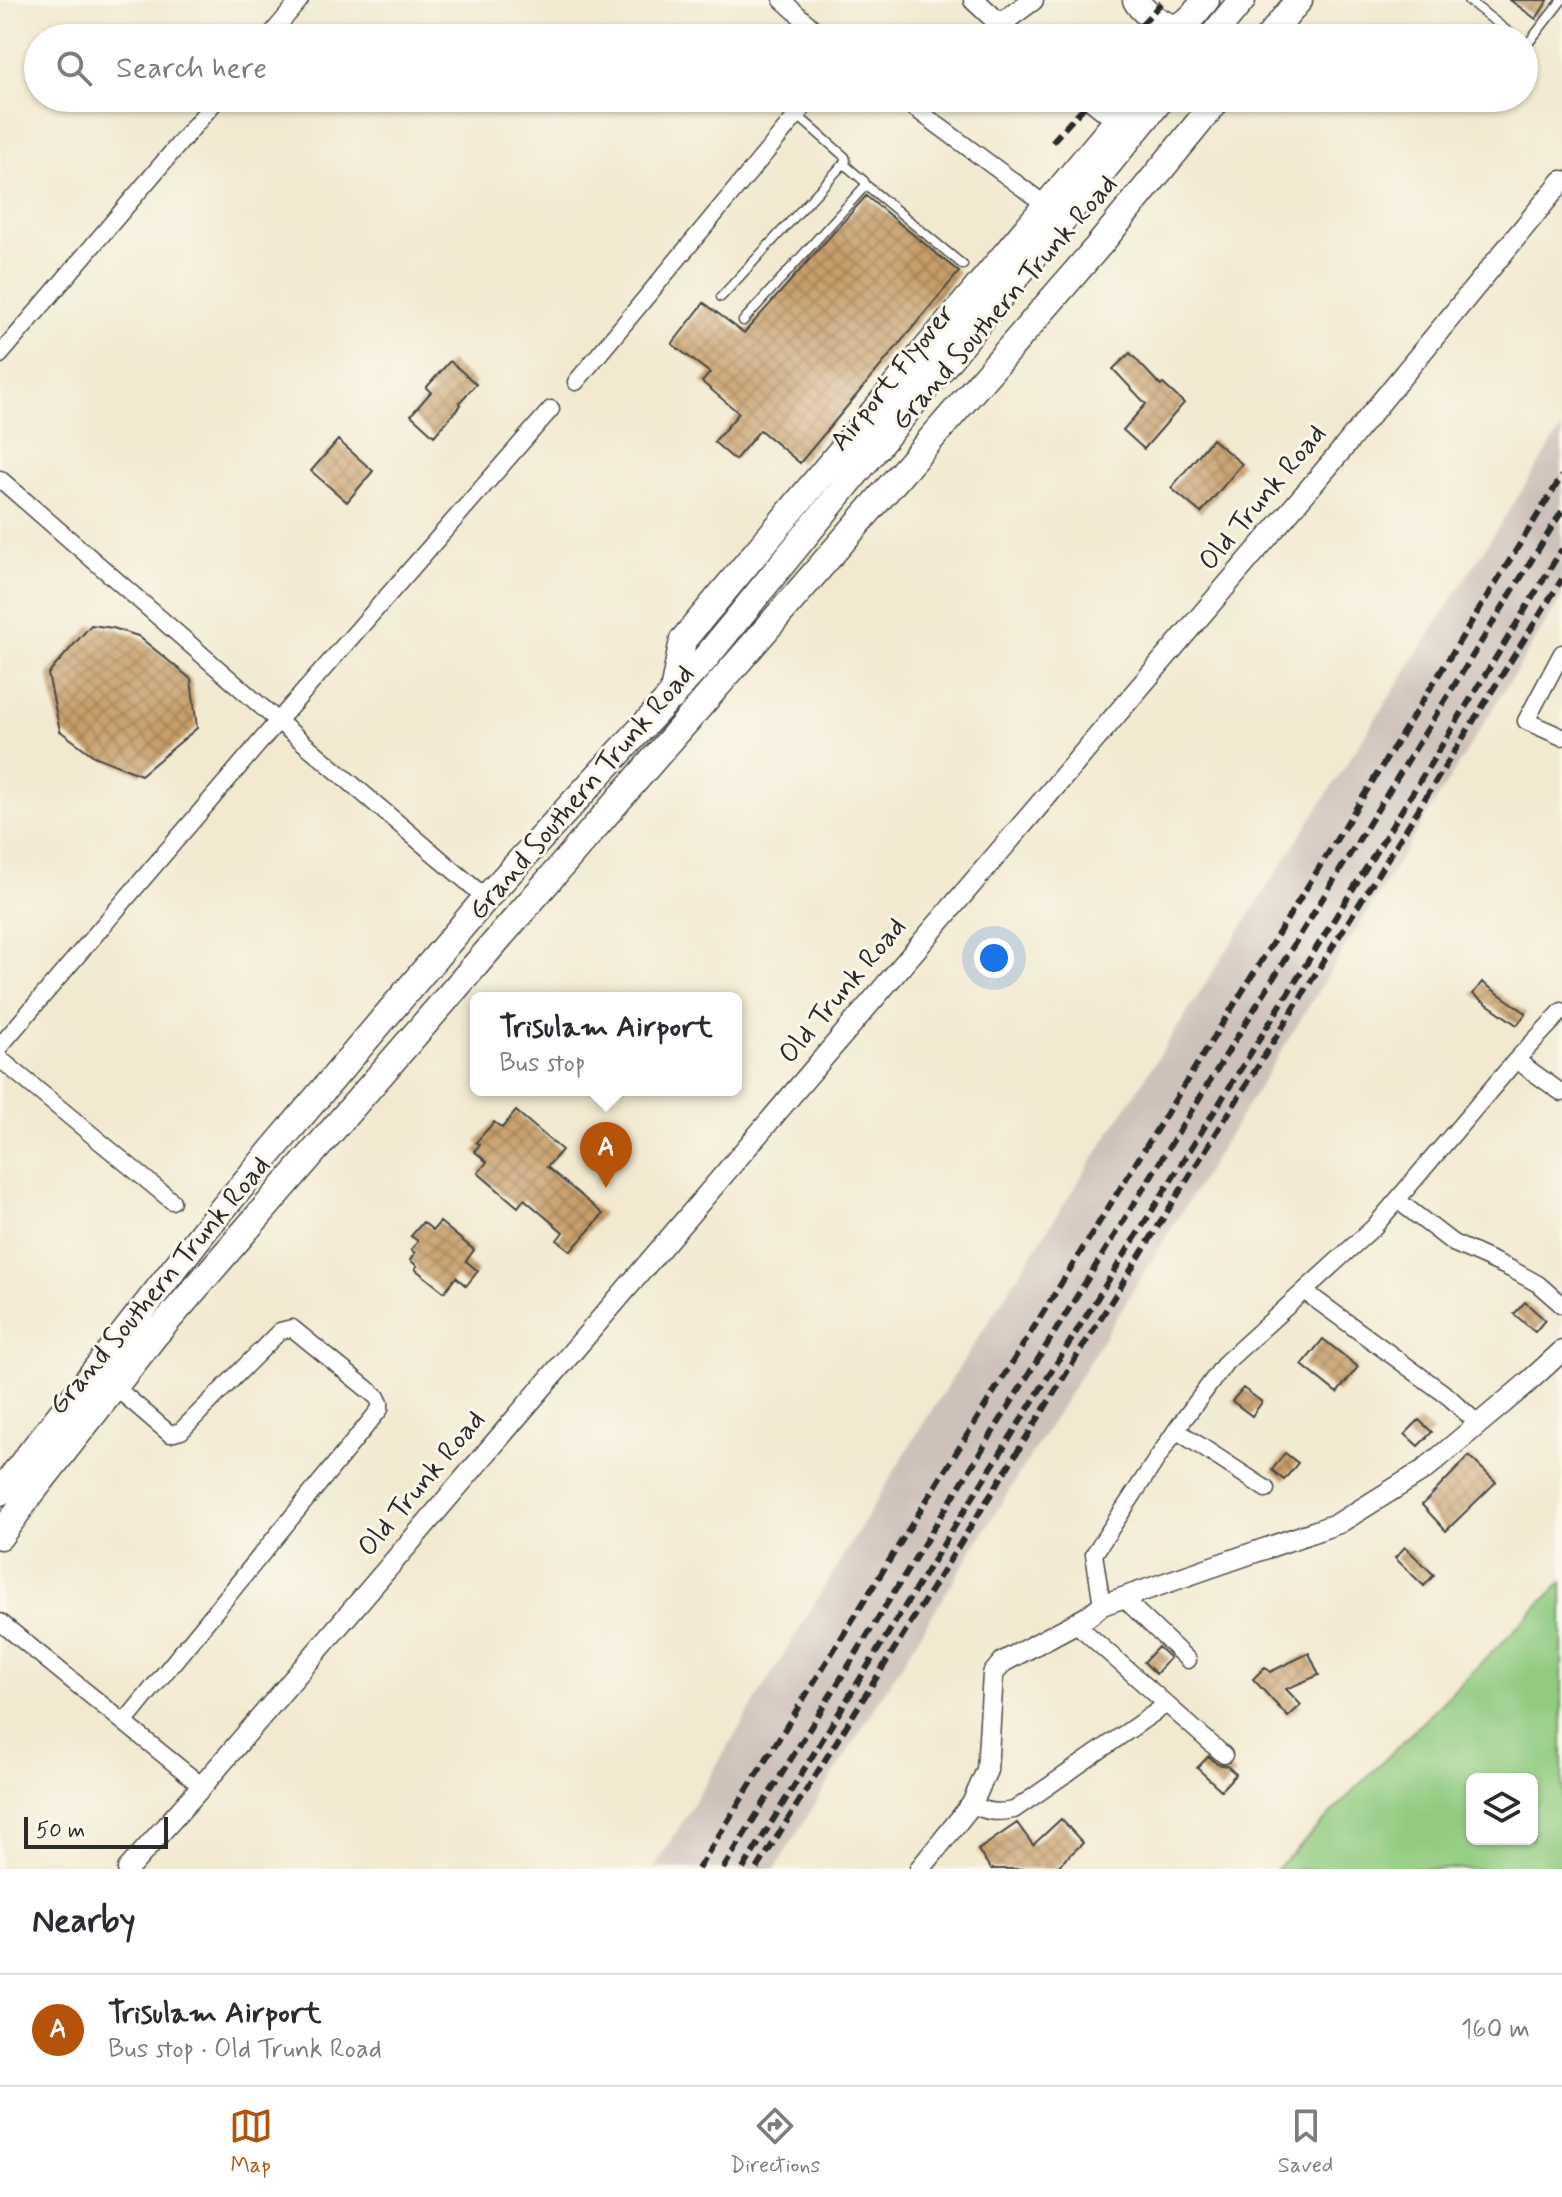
<!DOCTYPE html>
<html lang="en">
<head>
<meta charset="utf-8">
<style>
	:root { --surface:#fff; --page:#f7f7f7; --text:#2b2b33; --muted:#7c7c81; --line:#e1e1e2; --accent:#b45309 }
	body { margin:0; font-family:Mynerve,sans-serif; background:var(--page); color:var(--text) }
	.controls { position:absolute; right:24px; bottom:24px; display:grid; overflow:hidden; border-radius:12px; box-shadow:0 2px 6px #0004 }
	.controls button { width:72px; height:72px; display:grid; place-items:center; padding:0; border:0; border-bottom:2px solid var(--line); background:var(--surface); color:var(--text); font:40px sans-serif }
	.scale { position:absolute; left:24px; bottom:20px; width:144px; box-sizing:border-box; padding-left:8px; border:4px solid #2b2b2b; border-top:0; font-size:22px; line-height:28px; white-space:nowrap; color:#2b2b2b; -webkit-text-stroke:6px #fbf7ec; paint-order:stroke }
	.you { position:absolute; left:994px; top:958px; width:28px; height:28px; margin:-20px; border:6px solid #fff; border-radius:50%; background:#1a73e8; box-shadow:0 0 0 12px #1a73e833 }
	.badge { display:grid; place-items:center; width:52px; height:52px; border-radius:50%; background:var(--accent); color:#fff; font-size:26px; font-weight:700 }
	.pin { position:absolute; translate:-50% -66px; filter:drop-shadow(0 2px 4px #0008) }
	.pin::after { content:''; position:absolute; top:42px; width:28px; height:24px; background:inherit; clip-path:polygon(0 0,100% 0,50% 100%) }
	.popup { position:absolute; left:470px; top:992px; width:272px; height:104px; box-sizing:border-box; display:grid; place-content:center; border-radius:12px; background:var(--surface); filter:drop-shadow(0 2px 6px #0005); font-size:26px; white-space:nowrap; color:var(--muted) }
	.popup b { font-size:30px; color:var(--text) }
	.popup::after { content:''; position:absolute; left:50%; top:100%; margin-left:-16px; border:16px solid transparent; border-top-color:var(--surface) }
	.list { margin:0; padding:0; list-style:none }
	h2 { display:flex; justify-content:space-between; align-items:center; height:104px; margin:0; padding:0 32px; font-size:34px }
	h2 small { font-size:26px; font-weight:400; color:var(--muted) }
	.list li { display:grid; grid-template-columns:52px 1fr auto; gap:24px; align-items:center; box-sizing:border-box; height:112px; padding:0 32px; border-top:2px solid var(--line) }
	.list b { display:block; font-size:30px; white-space:nowrap }
	.list p { margin:0; font-size:26px; white-space:nowrap; color:var(--muted) }
	.list em { font-size:26px; font-style:normal; color:var(--muted) }
	.icon { flex:none; width:44px; height:44px; fill:none; stroke:currentColor; stroke-width:2; stroke-linecap:round; stroke-linejoin:round }
	.map { position:relative; flex:none; width:1562px; height:1869px; overflow:hidden }
	.search { position:absolute; background:var(--surface); box-shadow:0 2px 6px #0004; left:24px; right:24px; top:24px; height:88px; display:flex; align-items:center; gap:20px; box-sizing:border-box; padding:0 28px; border-radius:44px; color:var(--muted); font-size:30px }
	.sheet { height:216px; background:var(--surface) }
	nav { display:flex; justify-content:space-around; align-items:center; box-sizing:border-box; height:112px; border-top:2px solid var(--line); background:var(--surface); font-size:22px; color:var(--muted) }
	nav a { display:grid; justify-items:center; gap:4px }
	nav .on { color:var(--accent) }
	.map>svg:first-child { display:block }
	.railway { fill:#cec1ba }
	.green { fill:#90cb7f; stroke:#5e7b55; stroke-width:2; fill-rule:evenodd }
	.building { fill:url(#building-cross-hatch) }
	.lines { fill:none; stroke-linecap:round; stroke-linejoin:round }
	.service-casing { stroke:#494844; stroke-width:11 }
	.minor-casing { stroke:#494844; stroke-width:19 }
	.tertiary-casing { stroke:#494844; stroke-width:23 }
	.primary-casing { stroke:#494844; stroke-width:29 }
	.service { stroke:#fff; stroke-width:8 }
	.minor { stroke:#fff; stroke-width:16 }
	.tertiary { stroke:#fff; stroke-width:20 }
	.primary { stroke:#fff; stroke-width:26 }
	.rail { stroke:#2b2b2b; stroke-width:6; stroke-dasharray:12 6; stroke-linecap:butt }
	.labels { text-anchor:middle; dominant-baseline:central; stroke-width:6; stroke-linejoin:round; paint-order:stroke }
	.street-label { font-size:28px; fill:#2b2b2b; stroke:#fbf7ec }
</style>
</head>
<body>
<div class="map">
<svg width="1562" height="1869" viewBox="0 0 1562 1869">
	<defs>
		<pattern id="building-cross-hatch" width="8" height="8" patternUnits="userSpaceOnUse" patternTransform="scale(2)"><rect width="8" height="8" fill="#c89e6a"/><path d="M0 0l8 8M0 8l8-8" fill="none" stroke="#a38157"/></pattern>
	</defs>
	<rect width="100%" height="100%" fill="#fbf7ec"/>
	<filter id="ink" filterUnits="userSpaceOnUse"><feTurbulence type="fractalNoise" baseFrequency=".0125" numOctaves="2"/><feDisplacementMap in="SourceGraphic" scale="16" xChannelSelector="R" yChannelSelector="G"/><feConvolveMatrix kernelMatrix="1 2 1 2 8 2 1 2 1" color-interpolation-filters="sRGB"/></filter>
	<filter id="wash" filterUnits="userSpaceOnUse"><feTurbulence type="fractalNoise" baseFrequency=".006" numOctaves="4" result="noise"/><feDisplacementMap in="SourceGraphic" scale="32" xChannelSelector="R" yChannelSelector="G"/><feGaussianBlur stdDeviation="1.8" result="paint"/><feColorMatrix in="noise" values="0 0 0 0 0 0 0 0 0 0 0 0 0 0 0 0 0 1.4 0 .05"/><feComposite in="paint" operator="in"/></filter>
	<g filter="url(#wash)">
		<rect width="100%" height="100%" fill="#f2e9d0"/>
		<!-- railway -->
		<path class="railway" d="M1562,428V597L775,1869H654L921,1427Z"/>
		<!-- green -->
		<path class="green" d="M1562,1582V1869H1276ZM1472,1779H1532V1839H1472Z"/>
		<g id="blocks">
			<!-- building -->
			<path class="building" d="M1510,0H1548L1536,19Z
				M866,196L959,272L800,463L760,430L735,460L714,442L739,413L702,382L710,373L672,344L704,303L744,333Z
				M1130,353L1161,386L1163,384L1184,403L1144,449L1123,430L1146,404L1113,369Z
				M450,361L476,384L459,403L461,405L434,436L411,415L431,392L426,388Z
				M1212,439L1242,464L1201,513L1171,488Z
				M338,440L373,471L347,502L311,471Z
				M91,625L113,628L138,636L191,679L197,728L141,775L94,756L60,731L48,674Z
				M1482,982L1526,1013L1517,1025L1473,994Z
				M516,1111L562,1150L547,1167L603,1214L571,1251L557,1240L563,1232L524,1199L518,1207L478,1173L487,1162L474,1151L480,1145L476,1142L494,1122L502,1128Z
				M423,1222L433,1230L440,1222L474,1250L466,1261L478,1271L466,1286L456,1277L444,1292L415,1269L417,1266L410,1260L415,1253L411,1250L418,1241L411,1236Z
				M1525,1302L1545,1320L1535,1332L1514,1314Z
				M1323,1339L1358,1367L1337,1393L1302,1365Z
				M1243,1388L1262,1402L1252,1416L1232,1401Z
				M1419,1420L1432,1432L1418,1446L1405,1434Z
				M1285,1453L1298,1463L1284,1480L1272,1470Z
				M1469,1456L1496,1482L1446,1531L1422,1505Z
				M1405,1547L1434,1575L1424,1586L1395,1558Z
				M1158,1647L1170,1658L1156,1674L1144,1662Z
				M1309,1653L1319,1675L1286,1689L1301,1705L1288,1717L1253,1679L1265,1667L1270,1672Z
				M1209,1756L1217,1764L1227,1766L1236,1774L1221,1790L1197,1768Z
				M1061,1819L1083,1843L1055,1869H991L978,1850L1017,1823L1033,1845Z"/>
		</g>
	</g>
	<g filter="url(#ink)">
		<use href="#blocks" fill-opacity="0" stroke="#494844" stroke-width="2"/>
		<g class="lines">
			<!-- service casing -->
			<g class="service-casing">
				<path id="service" d="M1468,0L1516,38
					M1524,45L1526,46L1562,0
					M866,185L963,265
					M721,297L846,161L845,157L797,115
					M743,321L866,185L864,181L844,164"/>
			</g>
			<!-- minor casing -->
			<g class="minor-casing">
				<path id="minor" d="M782,0L824,38
					M268,38L300,0
					M901,98L1047,206
					M0,355L218,98
					M576,382L811,98
					M0,479L278,721L486,898
					M1562,653L1526,721L1562,737
					M0,1046L278,721L551,409
					M0,1059L172,1201
					M1516,1060L1562,1093
					M1397,1200L1453,1243L1511,1269L1538,1284L1562,1305
					M1304,1291L1449,1397L1478,1424
					M115,1387L170,1434L181,1431L280,1331L292,1328L377,1397L380,1403V1409L124,1723
					M1176,1430L1266,1489
					M1123,1598L1188,1660
					M1102,1605L1094,1554L1176,1430L1226,1362L1374,1227L1516,1060L1562,1011
					M0,1622L202,1786
					M1075,1623L1224,1755
					M972,1804C987,1813 997,1813 1014,1810L1167,1704"/>
			</g>
			<!-- tertiary casing -->
			<g class="tertiary-casing">
				<path id="tertiary" d="M974,0L1015,38
					M999,25L1033,0
					M1089,98L1118,121
					M128,1869L202,1786L1331,463L1562,181
					M920,1869L972,1804L987,1770L993,1674L1003,1662L1087,1617L1102,1605L1339,1523L1424,1470L1526,1384L1562,1351"/>
			</g>
			<!-- primary casing -->
			<g class="primary-casing">
				<path id="primary" d="M1136,0C1143,14 1160,22 1174,29L1190,19L1206,0
					M1211,38L1242,0
					M1268,38L1299,0
					M672,697L683,640L1136,98
					M0,1492L207,1227L486,898L703,661L1162,98
					M0,1536L29,1496L155,1335L1100,244L1219,98"/>
			</g>
			<!-- service -->
			<use href="#service" class="service"/>
			<!-- minor -->
			<use href="#minor" class="minor"/>
			<!-- tertiary -->
			<use href="#tertiary" class="tertiary"/>
			<!-- primary -->
			<use href="#primary" class="primary"/>
			<!-- rail -->
			<path class="rail" d="M1129,38L1164,0
				M1052,142L1092,98
				M698,1869L1562,476
				M723,1869L1562,511
				M743,1869C1013,1427 1293,992 1562,549
				M757,1869L1562,579"/>
		</g>
	</g>
	<g class="labels">
		<!-- street labels -->
		<g class="street-label">
			<text transform="translate(1005 303) rotate(-49)">Grand Southern Trunk Road</text>
			<text transform="translate(893 378) rotate(-51)">Airport Flyover</text>
			<text transform="translate(1263 498) rotate(-50)">Old Trunk Road</text>
			<text transform="translate(582 793) rotate(-49)">Grand Southern Trunk Road</text>
			<text transform="translate(843 991) rotate(-50)">Old Trunk Road</text>
			<text transform="translate(160 1286) rotate(-50)">Grand Southern Trunk Road</text>
			<text transform="translate(422 1484) rotate(-50)">Old Trunk Road</text>
		</g>
	</g>
</svg>
<div class="controls">
<button><svg class="icon" aria-label="layers" viewBox="0 0 24 24"><path d="M12 4l9 5-9 5-9-5zM3 14l9 5 9-5"/></svg></button>
</div>
<div class="scale">50 m</div>
<div class="you"></div>
<div class="pin badge" style="left:606px;top:1188px">A</div>
<div class="popup"><b>Trisulam Airport</b>Bus stop</div>
<div class="search"><svg class="icon" aria-label="search" viewBox="0 0 24 24"><circle cx="10" cy="10" r="6"/><path d="M15 15l6 6"/></svg>Search here</div>
</div>
<section class="sheet">
<h2>Nearby<small></small></h2>
<ul class="list">
<li><span class="badge">A</span><div><b>Trisulam Airport</b><p>Bus stop · Old Trunk Road</p></div><em>160 m</em></li>
</ul>
</section>
<nav>
<a class="on"><svg class="icon" aria-label="map" viewBox="0 0 24 24"><path d="M3 6l6-2 6 2 6-2v14l-6 2-6-2-6 2zM9 4v14M15 6v14"/></svg>Map</a>
<a><svg class="icon" aria-label="directions" viewBox="0 0 24 24"><path d="M12 3l9 9-9 9-9-9zM9 14v-3h6M13 9l2 2-2 2"/></svg>Directions</a>
<a><svg class="icon" aria-label="saved" viewBox="0 0 24 24"><path d="M7 4h10v16l-5-4-5 4z"/></svg>Saved</a>
</nav>
</body>
</html>
